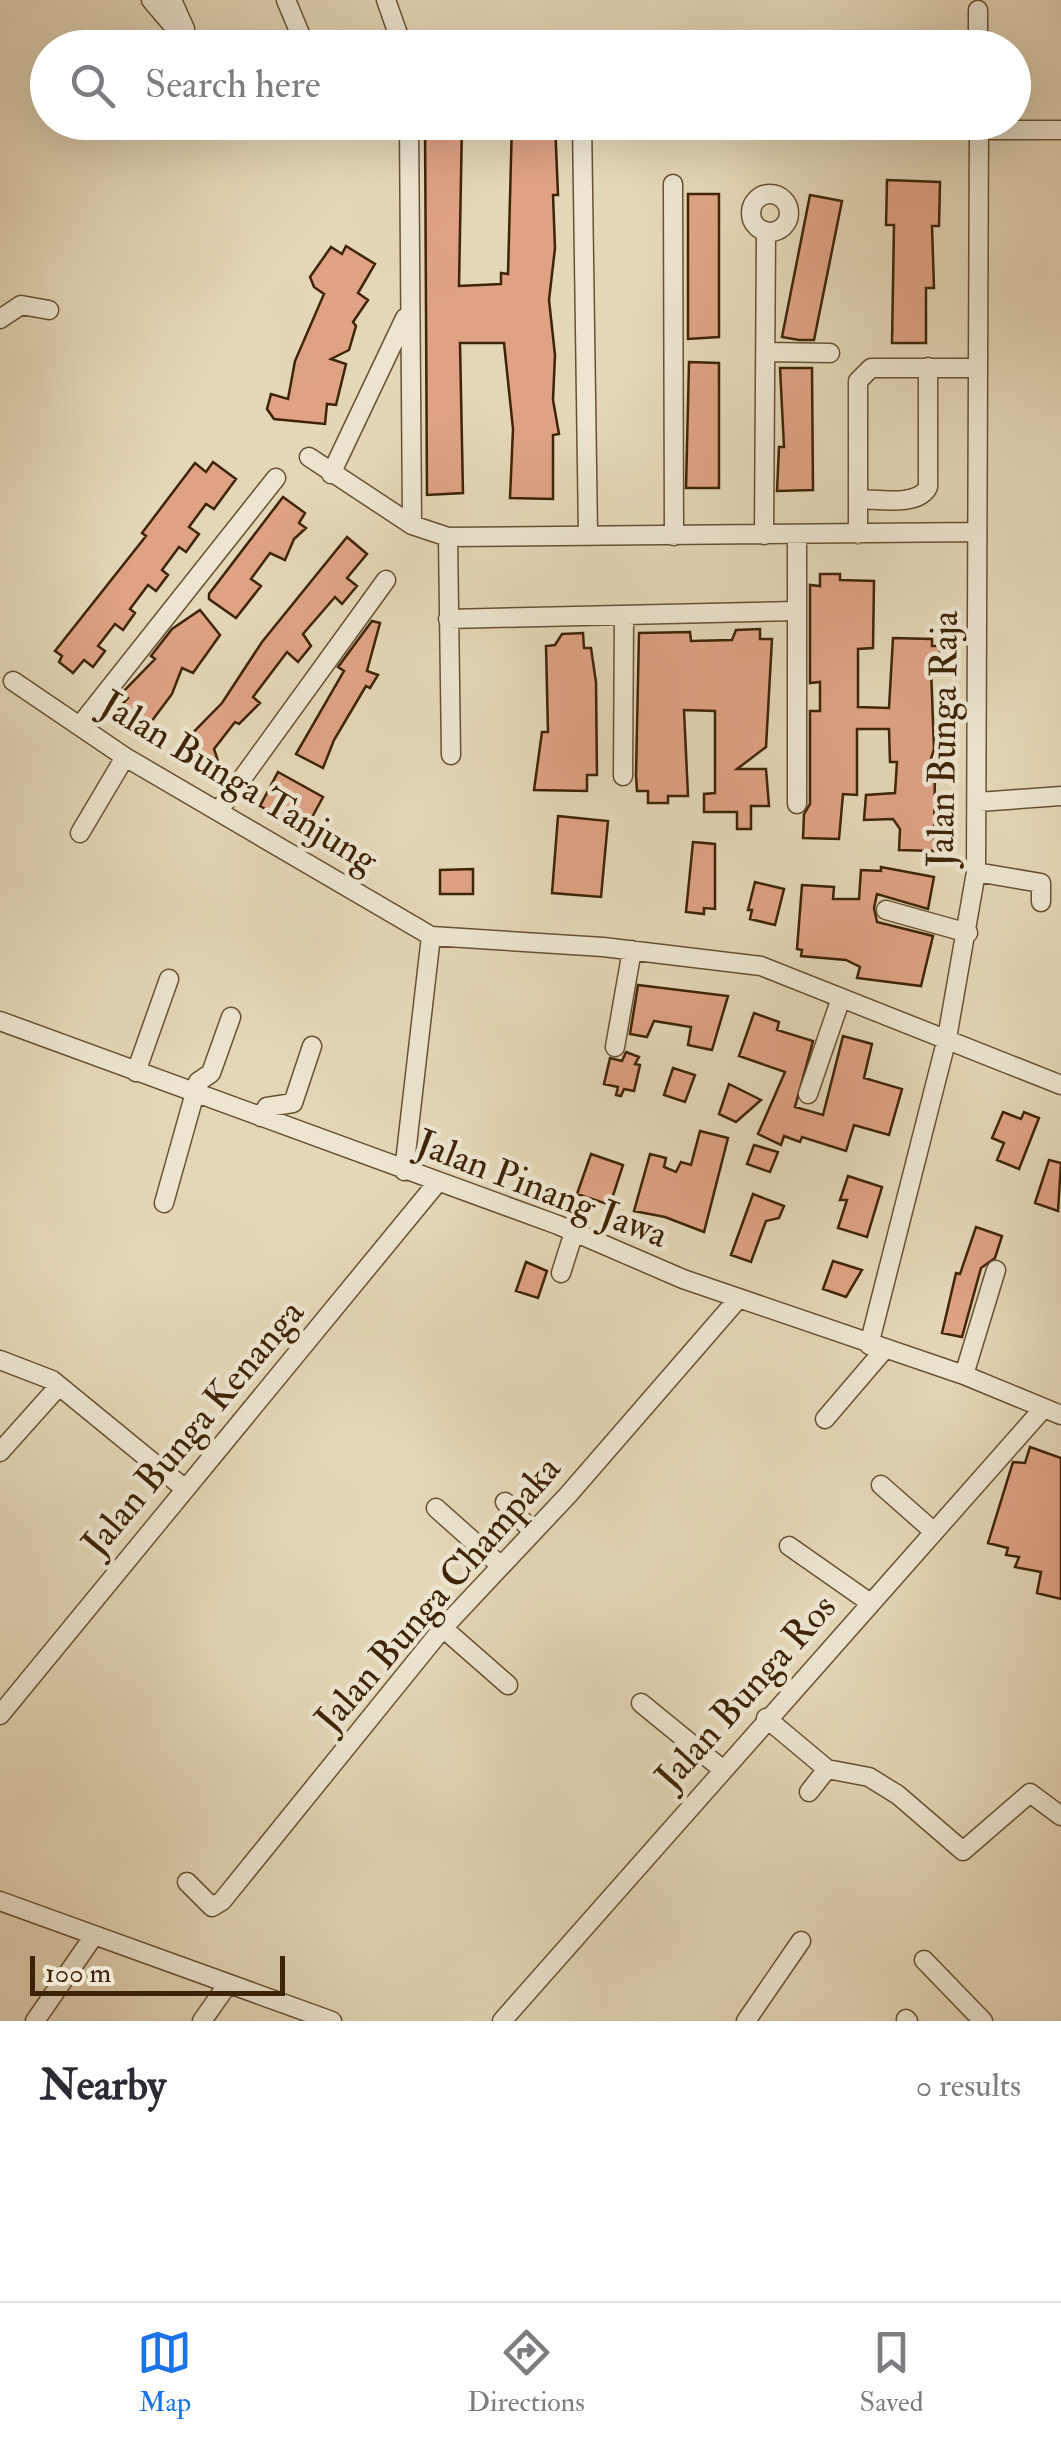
<!DOCTYPE html>
<html lang="en">
<head>
<meta charset="utf-8">
<style>
	:root { --surface:#fff; --page:#f2f2f3; --text:#2b2b33; --muted:#7c7c81; --line:#e1e1e2; --accent:#1a73e8 }
	body { margin:0; font-family:"IM FELL Double Pica",serif; background:var(--page); color:var(--text) }
	.scale { position:absolute; left:30px; bottom:25px; width:255px; box-sizing:border-box; padding-left:10px; border:5px solid #3e2406; border-top:0; font-size:28px; line-height:35px; white-space:nowrap; color:#3e2406; -webkit-text-stroke:8px #ede5d0; paint-order:stroke }
	.list { margin:0; padding:0; list-style:none }
	h2 { display:flex; justify-content:space-between; align-items:center; height:130px; margin:0; padding:0 40px; font-size:42px }
	h2 small { font-size:32px; font-weight:400; color:var(--muted) }
	.icon { flex:none; width:55px; height:55px; fill:none; stroke:currentColor; stroke-width:2; stroke-linecap:round; stroke-linejoin:round }
	.map { position:relative; flex:none; width:1061px; height:2021px; overflow:hidden }
	.search { position:absolute; background:var(--surface); box-shadow:0 10px 40px #0002; left:30px; right:30px; top:30px; height:110px; display:flex; align-items:center; gap:25px; box-sizing:border-box; padding:0 35px; border-radius:55px; color:var(--muted); font-size:38px }
	.sheet { height:280px; background:var(--surface) }
	nav { display:flex; justify-content:space-around; align-items:center; box-sizing:border-box; height:140px; border-top:2px solid var(--line); background:var(--surface); font-size:28px; color:var(--muted) }
	nav a { display:grid; justify-items:center; gap:5px }
	nav .on { color:var(--accent) }
	.map>svg:first-child { display:block }
	.building { fill:#dfa285; stroke:#3e2406; stroke-width:2.5 }
	.lines { fill:none; stroke-linecap:round; stroke-linejoin:round }
	.minor-casing { stroke:#685132; stroke-width:21 }
	.minor { stroke:#ede5d0; stroke-width:18 }
	.labels { text-anchor:middle; dominant-baseline:central; stroke-width:9; stroke-linejoin:round; paint-order:stroke }
	.street-label { font-size:38px; fill:#3e2406; stroke:#ede5d0 }
</style>
</head>
<body>
<div class="map">
<svg width="1061" height="2021" viewBox="0 0 1061 2021">
	<rect width="100%" height="100%" fill="#e4d7b7"/>
	<filter id="stains"><feTurbulence type="fractalNoise" baseFrequency=".002" numOctaves="4"/><feColorMatrix values="0 0 0 0 .2 0 0 0 0 .09 0 0 0 0 .02 0 0 0 .5 -.17"/></filter>
	<radialGradient id="worn" r=".72"><stop offset=".6" stop-color="#630" stop-opacity="0"/><stop offset="1" stop-color="#630" stop-opacity=".3"/></radialGradient>
	<!-- building -->
	<path class="building" d="M512,122H555L558,195H553L555,248L549,300L555,355L553,400L559,434L553,435V499L510,498L513,429L504,343H460L463,493L427,495L425,123H462L459,286L501,284V273L508,274Z
		M887,180L940,182L939,226H932L934,288H926V343H892L894,225H886Z
		M688,194H719V337L688,339Z
		M810,195L842,201L814,340H799L782,337Z
		M346,246L375,264L358,293L368,300L353,322L356,326L349,350L331,359L346,364L336,405L327,404L325,424L274,419L267,409L271,394L288,399L295,361L324,294L314,287L310,277L331,247L342,254Z
		M689,362L719,363V488H686Z
		M780,368H812L813,490L777,491L779,447H784Z
		M213,462L236,479L214,509L206,504L189,527L199,534L186,552L179,547L162,570L168,575L156,591L148,585L130,609L135,613L123,630L115,624L98,646L105,651L93,667L84,660L73,673L59,662L62,656L55,651L146,536L142,533L195,463L206,472Z
		M283,497L305,513L299,523L306,528L294,539L285,560L270,553L251,579L261,586L236,618L209,599V594Z
		M347,537L367,554L347,578L357,586L342,604L335,597L303,634L311,646L298,662L287,652L253,697L260,703L239,724L235,722L214,749L223,776L206,761L197,771L174,752L222,703L262,642Z
		M820,574H840V580L874,581L873,648L858,649V707L889,708L893,638L932,639V646H940L939,670L931,669L934,749L929,765H935L934,851L899,850L900,829L893,819L864,820L866,795L895,793L897,762H890L889,729H857V795L843,794L839,839L803,838L804,814L810,804V711H820V682L810,683V585L820,586Z
		M200,610L220,635L193,673L182,668L172,694L148,726L138,716L132,722L118,709L128,698L122,693L155,659L151,656L172,629Z
		M372,621L380,623L367,671L378,675L370,688L366,686L334,740L323,768L296,754L344,671L338,667Z
		M760,629V639H772L766,747L737,769H766L769,806H751V829H737V812H704V794L715,793V711L684,710L688,796H668V803H648V791H637L636,775L639,633L690,632L691,641L732,640L736,630Z
		M583,633L584,648H591L596,682L597,775H587V791L534,790L542,732H548L546,646L555,645L562,634Z
		M278,772L323,797L305,830L260,806Z
		M558,816L608,821L601,897L552,893Z
		M693,842L715,844V909L704,908V914L686,912Z
		M881,867L934,877L928,909L877,894L874,908L877,922L933,936L921,986L857,978L860,967L846,960L801,956L802,950L797,949L802,885L834,887L833,899H859L861,870L881,871Z
		M473,869V894H440V870Z
		M755,882L784,889L775,925L750,919L752,910H748Z
		M638,985L728,996L712,1050L688,1045L691,1027L654,1021L647,1037L630,1034Z
		M754,1013L779,1022L777,1030L813,1041L795,1107L823,1115L843,1036L872,1044L864,1078L902,1089L889,1135L854,1125L846,1151L802,1137L800,1142L784,1136L781,1145L758,1134L785,1072L739,1056Z
		M626,1052L639,1057L635,1064L640,1065L634,1091L624,1089L621,1096L616,1095L618,1087L604,1084L610,1058L622,1061Z
		M673,1068L695,1075L685,1102L664,1095Z
		M729,1084L761,1100L736,1122L719,1114Z
		M1003,1112L1021,1119L1024,1112L1039,1118L1019,1169L997,1160L1004,1143L992,1138Z
		M700,1131L728,1138L704,1232L665,1217L634,1211L650,1154L666,1158L664,1167L676,1172L681,1162L691,1165Z
		M754,1145L778,1152L770,1172L747,1164Z
		M591,1154L623,1165L610,1205L577,1194Z
		M1049,1160L1061,1163L1058,1211L1035,1203Z
		M848,1176L882,1187L867,1237L838,1228L847,1200H840Z
		M753,1194L784,1206L779,1218L766,1221L751,1262L731,1255Z
		M976,1227L1002,1236L995,1258L981,1268L962,1337L942,1333L956,1273L960,1274Z
		M833,1261L862,1270L846,1297L823,1289Z
		M526,1262L547,1271L538,1298L516,1291Z
		M1030,1447L1061,1458V1599L1037,1593L1041,1572L1015,1567L1019,1557L1006,1555L1008,1548L988,1543L1013,1462L1025,1463Z"/>
	<g class="lines">
		<!-- minor casing -->
		<g class="minor-casing">
			<path id="minor" d="M151,0L192,48
				M172,0L185,29
				M286,0L306,48
				M386,0L403,48
				M978,10V48
				M409,122L412,525
				M582,122L588,535
				M979,130H1061
				M673,184L674,536
				M751 213a19 19 0 1 1 38 0a19 19 0 1 1-38 0Z
				M0,319L21,305L49,310
				M767,352L830,353
				M309,457L412,525L448,537L977,532
				M331,474L405,318
				M858,499C878,499 918,507 928,487V367
				M797,534V804
				M858,534V381L871,368H975
				M764,535L766,233
				M448,537L451,755
				M448,619L797,611
				M13,681L125,757L431,936L603,947L761,966L1061,1085
				M81,724L276,478
				M623,776L624,615
				M979,802L1061,796
				M220,809L386,580
				M80,833L125,757
				M976,872L1041,883V902
				M886,910L968,933
				M0,1021L558,1225L683,1279L964,1375L1061,1415
				M615,1047L632,950
				M136,1072L169,979
				M808,1094L841,998
				M261,1117L267,1107L293,1103L312,1046
				M404,1171L431,936
				M164,1203L198,1082L211,1073L231,1017
				M561,1273L574,1232
				M869,1345L947,1038L976,872L979,122
				M0,1360L52,1380L184,1488
				M964,1375L996,1270
				M825,1419L884,1350
				M0,1452L59,1386
				M881,1485L932,1530
				M505,1502L533,1532
				M436,1508L501,1566
				M789,1546L869,1602
				M443,1628L508,1685
				M641,1703L722,1769
				M0,1715L437,1183
				M766,1718L827,1769L869,1777L898,1795L963,1851L1030,1793L1061,1816
				M809,1792L827,1769
				M187,1882L212,1907L222,1901L443,1628L568,1495L738,1299
				M0,1901L332,2021
				M924,1960L983,2021
				M906,2019L908,2021
				M35,2021L93,1937
				M202,2021L228,1984
				M502,2021L1042,1410
				M746,2021L801,1941"/>
		</g>
		<!-- minor -->
		<use href="#minor" class="minor"/>
	</g>
	<g class="labels">
		<!-- street labels -->
		<g class="street-label">
			<text transform="translate(943 739) rotate(-89)">Jalan Bunga Raja</text>
			<text transform="translate(239 782) rotate(31)">Jalan Bunga Tanjung</text>
			<text transform="translate(542 1189) rotate(21)">Jalan Pinang Jawa</text>
			<text transform="translate(193 1428) rotate(-50)">Jalan Bunga Kenanga</text>
			<text transform="translate(438 1594) rotate(-49)">Jalan Bunga Champaka</text>
			<text transform="translate(746 1692) rotate(-48)">Jalan Bunga Ros</text>
		</g>
	</g>
	<rect width="100%" height="100%" filter="url(#stains)"/>
	<rect width="100%" height="100%" fill="url(#worn)"/>
</svg>
<div class="scale">100 m</div>
<div class="search"><svg class="icon" aria-label="search" viewBox="0 0 24 24"><circle cx="10" cy="10" r="6"/><path d="M15 15l6 6"/></svg>Search here</div>
</div>
<section class="sheet">
<h2>Nearby<small>0 results</small></h2>
<ul class="list">
</ul>
</section>
<nav>
<a class="on"><svg class="icon" aria-label="map" viewBox="0 0 24 24"><path d="M3 6l6-2 6 2 6-2v14l-6 2-6-2-6 2zM9 4v14M15 6v14"/></svg>Map</a>
<a><svg class="icon" aria-label="directions" viewBox="0 0 24 24"><path d="M12 3l9 9-9 9-9-9zM9 14v-3h6M13 9l2 2-2 2"/></svg>Directions</a>
<a><svg class="icon" aria-label="saved" viewBox="0 0 24 24"><path d="M7 4h10v16l-5-4-5 4z"/></svg>Saved</a>
</nav>
</body>
</html>
